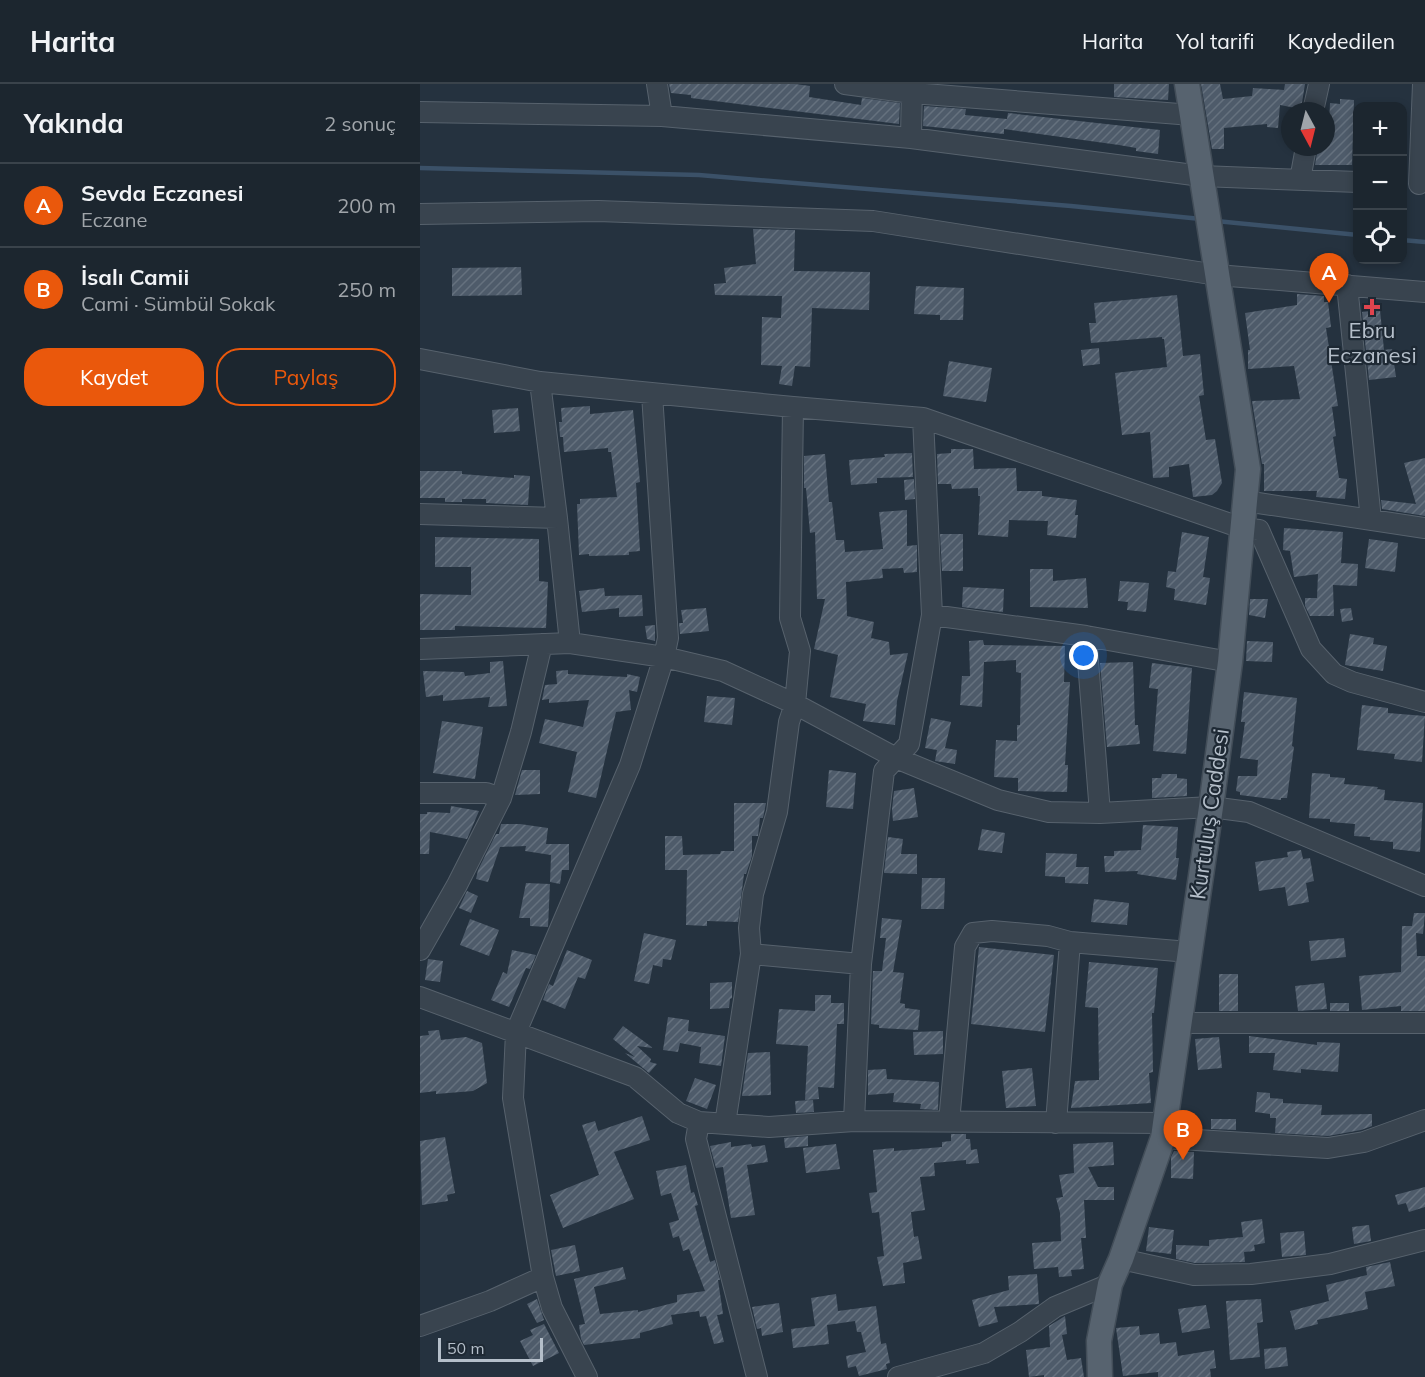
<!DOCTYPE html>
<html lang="tr">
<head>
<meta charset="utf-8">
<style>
	:root { --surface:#1c262f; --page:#252e37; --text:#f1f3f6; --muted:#a0a5aa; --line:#3a434b; --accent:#ea580c }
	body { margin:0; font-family:Mulish,sans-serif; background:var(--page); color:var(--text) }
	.controls { position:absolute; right:18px; top:18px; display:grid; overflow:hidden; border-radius:12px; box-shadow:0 3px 9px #0003 }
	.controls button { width:54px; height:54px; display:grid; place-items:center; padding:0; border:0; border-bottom:2px solid var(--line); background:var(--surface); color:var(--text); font:30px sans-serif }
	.compass { position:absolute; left:861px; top:18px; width:54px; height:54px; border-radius:50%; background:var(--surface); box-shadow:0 3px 9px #0003; rotate:173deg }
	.scale { position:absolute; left:18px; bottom:15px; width:105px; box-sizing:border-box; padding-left:6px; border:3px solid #b5bfca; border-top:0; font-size:16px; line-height:21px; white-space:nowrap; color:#b5bfca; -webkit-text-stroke:4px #1e2934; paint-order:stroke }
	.you { position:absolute; left:664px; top:572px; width:21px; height:21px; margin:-15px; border:4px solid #fff; border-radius:50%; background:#1a73e8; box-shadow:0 0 0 9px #1a73e833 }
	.badge { display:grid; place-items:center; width:39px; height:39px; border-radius:50%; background:var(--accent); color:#fff; font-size:20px; font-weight:700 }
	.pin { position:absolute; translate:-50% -50px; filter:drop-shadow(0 2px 3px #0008) }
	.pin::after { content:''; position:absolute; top:32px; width:21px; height:18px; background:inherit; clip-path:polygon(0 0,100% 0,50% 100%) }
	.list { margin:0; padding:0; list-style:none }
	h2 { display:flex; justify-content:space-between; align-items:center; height:78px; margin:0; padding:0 24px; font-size:26px }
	h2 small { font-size:20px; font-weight:400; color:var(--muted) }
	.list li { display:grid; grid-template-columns:39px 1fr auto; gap:18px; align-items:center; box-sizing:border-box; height:84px; padding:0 24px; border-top:2px solid var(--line) }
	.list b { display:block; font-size:22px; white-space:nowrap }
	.list p { margin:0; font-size:20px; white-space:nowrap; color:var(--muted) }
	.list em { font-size:20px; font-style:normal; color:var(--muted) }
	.actions { display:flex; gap:12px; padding:18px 24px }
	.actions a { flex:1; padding:14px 0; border:2px solid var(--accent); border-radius:24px; text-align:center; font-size:21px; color:var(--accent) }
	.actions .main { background:var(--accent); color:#fff }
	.icon { flex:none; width:33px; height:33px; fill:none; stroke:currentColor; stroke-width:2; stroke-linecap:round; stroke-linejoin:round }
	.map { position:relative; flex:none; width:1005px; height:1293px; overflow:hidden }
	header { display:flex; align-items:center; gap:36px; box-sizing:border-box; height:84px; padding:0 30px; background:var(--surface); border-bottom:2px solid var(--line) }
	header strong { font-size:28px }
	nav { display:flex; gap:33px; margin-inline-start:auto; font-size:21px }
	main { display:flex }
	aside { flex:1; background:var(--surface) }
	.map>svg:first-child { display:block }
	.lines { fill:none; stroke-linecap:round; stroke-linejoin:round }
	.stream { stroke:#3b5168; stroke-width:4.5 }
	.building { fill:url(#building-hatch) }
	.minor-casing { stroke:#57626d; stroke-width:22 }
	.major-casing { stroke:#424d58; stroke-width:27 }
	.minor { stroke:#39444f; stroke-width:20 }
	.major { stroke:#57636f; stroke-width:24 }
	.health-dot { fill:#e0444e; stroke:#1e2934; stroke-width:2 }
	.labels { text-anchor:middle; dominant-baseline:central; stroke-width:4.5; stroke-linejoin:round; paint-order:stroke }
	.poi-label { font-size:22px; fill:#b5bfca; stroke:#1e2934 }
	.street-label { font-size:22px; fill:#b5bfca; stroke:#1e2934 }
</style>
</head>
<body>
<header>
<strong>Harita</strong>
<nav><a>Harita</a><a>Yol tarifi</a><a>Kaydedilen</a></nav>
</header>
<main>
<aside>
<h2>Yakında<small>2 sonuç</small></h2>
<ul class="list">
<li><span class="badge">A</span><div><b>Sevda Eczanesi</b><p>Eczane</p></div><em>200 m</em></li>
<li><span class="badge">B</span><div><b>İsalı Camii</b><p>Cami · Sümbül Sokak</p></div><em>250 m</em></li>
</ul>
<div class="actions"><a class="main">Kaydet</a><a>Paylaş</a></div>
</aside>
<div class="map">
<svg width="1005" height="1293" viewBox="0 0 1005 1293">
	<defs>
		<pattern id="building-hatch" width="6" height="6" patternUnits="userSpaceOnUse" patternTransform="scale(1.5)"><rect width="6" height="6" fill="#4e5b6a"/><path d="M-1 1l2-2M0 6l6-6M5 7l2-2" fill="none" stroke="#65717e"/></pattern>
	</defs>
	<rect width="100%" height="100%" fill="#25323f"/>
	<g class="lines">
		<!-- stream -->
		<path class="stream" d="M0,84L279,91L651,122L781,135
			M796,137L938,151
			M982,156L1005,158"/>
	</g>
	<!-- building -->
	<path class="building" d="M249,0H375L390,2L389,13L441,21L442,14L480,19L479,40L271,14V11L251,9Z
		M694,0H749L748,16L694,13Z
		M781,0H800L803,15L832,12L833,4L864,6L865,0H885L881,25L860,21L858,44L847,43V40L804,44V65H792Z
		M920,15L934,16L932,81H895L898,63H906V59H908L910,19L920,20Z
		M504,22L546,25L545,31L587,35L588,29L740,46L738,70L716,67V64L699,61L584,45V50L503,42Z
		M333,145L375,146L374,187L450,188L449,226L392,224L390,283L375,282L372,302L359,300L362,282L341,281L342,233L361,234L362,212L295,211L294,200L306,199L304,184L336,180Z
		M101,183L102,211L32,212V184Z
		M496,202L544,204L543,236H520V231L494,230Z
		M877,210L904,212V218H908L911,243L906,244L918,322L912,323L916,352L913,353L919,394L927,395L925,415L896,413L897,407H844V380H842L832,317L880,315L874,282L828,285V266H830L825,229L877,221Z
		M757,211L763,272L780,270L784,311L779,312L786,356L795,355L802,399L797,407L792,411L773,413L769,380L749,383V393L733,394L730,348L702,351L695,289L747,283L744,255H742V253L671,259L669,239H676L674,219Z
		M960,226L964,266L972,265L976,293L949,296L942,228Z
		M679,264L680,280L663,282L661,266Z
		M529,277L572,284L566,318L523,312Z
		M170,322V330L213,326L220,398L216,399L220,467L209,468V471L169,472V470L159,471L157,420H160V415L197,413L191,368H188V364L144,368L143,353H140L139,338H142L141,324Z
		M98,324L100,347L74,349L72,326Z
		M531,365H553L554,385L596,384L597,407H622V412L657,416L655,431H658L656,454L627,451L628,437L589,436L588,453L558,451L560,412H558V404L532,405L531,400H518L517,370L531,369Z
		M492,369L493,393L457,394V399L431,401L429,376L465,373L464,370Z
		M405,370L409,418H412L416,456H424L425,468L463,465L459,428L487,426V462L497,461V488L484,489L483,484L462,485L463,494L426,498L427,532L454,538L451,554L469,558L470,571L488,569L477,617L475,641L443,637L446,620L410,613L418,571L394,565L405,515H397L395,448L390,449L386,404H384V372Z
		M1005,374V432L962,425L961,416L996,420L984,379Z
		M0,387H42V390L94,394V391L110,392L108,421L66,419V415H42V418H25V414H0Z
		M494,395L495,415L485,416L484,396Z
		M864,444L923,448L921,479L938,480L937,502L913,501L914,532H890L885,522V514H897L898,490L874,493L870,467L863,466Z
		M762,448L789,453L783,493L790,494L786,521L754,516L755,505L746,503L748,487L756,488Z
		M520,450H543V487H522Z
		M15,453L119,455V497L128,498L126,544L35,542V546H0V510L51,511V483H15Z
		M949,455L978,459L975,488L945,484Z
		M610,485H633V497L666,494L668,524L610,523Z
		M700,497L729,499L726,528L707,526L708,518L698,517Z
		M543,503L584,505L583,528L542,523Z
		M184,504L185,512L222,511L223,532L199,533V524L162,528L159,507Z
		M830,515H848L845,534L829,531Z
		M286,524L289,547L260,550L259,539H263L261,526Z
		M931,524L933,536L922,538L920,525Z
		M235,541V557L227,555L225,542Z
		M930,550L954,554L953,560L967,562L963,587L925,581Z
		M563,556L564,561L645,562L644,598H650L645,681H648L647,708L598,707V694L574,693L576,656L597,657V641H600L601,589L596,588V576L564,578L562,623L540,621L542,592H550L549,557Z
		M827,557L853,558L852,578L826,577Z
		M83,577L87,622L68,623L70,613L23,617V611L6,613L3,587L44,588L45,592L70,589V578Z
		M713,578L715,641H718L720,660L687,663L680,579Z
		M732,579L772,584L766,670L733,667L738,605L729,604Z
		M148,586V590L207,593V590L220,593L217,608L209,606L211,626L196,628L176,714L148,708L157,668L119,659L125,635L163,643L169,616L129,619V615L122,616L125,601L137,600L136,587Z
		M824,608L877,614L872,662L874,663L867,714H861V716L820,711V708L816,707L818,692H837L838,676L820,674L825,638H821Z
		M287,612L315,614L312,641L284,638Z
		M942,621L968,624V629L1005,632L1002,678L974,675L975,670L937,666Z
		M511,634L531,638L525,664L537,666L535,680L515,677L517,666L505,664Z
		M22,637L63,643L55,695L13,689Z
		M102,686H120V710L95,711Z
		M409,686L436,689L433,725L406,723Z
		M892,689L910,690V693L925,694L924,700L958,703L957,705L965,706L964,716L1003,719L1000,768L973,765V758L950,756V753L934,752L935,740L910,738V735L889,734Z
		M742,690H757V694L767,695V712L732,714V694H741Z
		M494,704L498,733L473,737L472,725L474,707Z
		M314,719H346L343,734H340L338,752H332V772L326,790H324L318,838L287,837V842L266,841L267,786H245V752H262L263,771L300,770L301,767H314Z
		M31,722L59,727L47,755L10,748L9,770H0V730H7V728L30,729Z
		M81,740H100L128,744L126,760H149V786H142L140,800L130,798L131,771L105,767L106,762L80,763L68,798L56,795L58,786L76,750H79Z
		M723,741L758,743L756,774H759L756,796L717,790L718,787L685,788L684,772H694V767L721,766Z
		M562,745L585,749L582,769L558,766Z
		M468,753L483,755L481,770H497V790L464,789Z
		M881,766L883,775L890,774L894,797L886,799L889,818L868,822L865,803L839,807L835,778L868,773L867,768Z
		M626,769L657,770L656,783H669L668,800L645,799V793L625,792Z
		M502,794H525L524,825H501Z
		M106,799L130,800L128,843L110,842V834H99Z
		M47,807L58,812L51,829L39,824Z
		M674,815L709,819L707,841L671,838Z
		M994,829H1005L1003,850L996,849L997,872H1005V927H981V922L942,926L939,892L981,888L982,842H992Z
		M462,834L482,836L473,888L484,889L480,919L485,920V924L500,926L498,946L459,944V941L451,940L453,887H462L466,854H460Z
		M50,835L79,846L69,872L40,861Z
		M224,849L256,856L251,876L243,875L242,883L233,881L229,900L214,897Z
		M924,854L926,873L891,877L889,857Z
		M559,863L634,871L625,948L551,940Z
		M92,866L116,871L110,885L106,884L89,923L71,916L83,888L87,890Z
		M147,866L172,876L165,895L158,893L145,925L123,916L129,900L133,902Z
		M8,875L23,877L20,898L5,896Z
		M669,878L738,884L734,929H732L733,988L729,989L731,1019L651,1024L655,997L679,996L678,924L665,923Z
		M799,890H818V927H799Z
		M312,898V914L310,915L309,924L290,925V899Z
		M904,899L907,925L878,927L875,902Z
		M395,911H411V919H424V940H417L414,1004L398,1003L399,1015L385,1016L388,962L356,960L359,925L395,927Z
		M910,919H929V927H910Z
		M248,933L269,936L268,947L305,952L301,982L279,979L281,963L260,959L258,968L243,966Z
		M203,942L233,964L217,962L231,975L230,978L237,980L229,989L205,969L215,973L193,955Z
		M19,946L21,956L46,953L62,959L67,999L53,1007L16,1010V1007L0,1009V952L9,951L8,947Z
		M523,947V970L494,971L493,948Z
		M829,952L897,961V958L920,959L918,988L881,985V989L853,986L855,969H829Z
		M799,953L802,984L778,986L775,955Z
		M350,968L351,1011L322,1012L328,969Z
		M612,984L616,1022L586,1024L582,987Z
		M466,985L467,995L519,998L518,1026L500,1025L501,1020L473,1018L474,1009L448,1011V986Z
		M275,994L296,1001L287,1025L266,1017Z
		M837,1008L850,1009V1014L863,1015V1019L902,1021L901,1031L952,1030V1042L941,1046L908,1052L855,1049L856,1034H850V1030L835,1028Z
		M393,1016L394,1028L376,1029L375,1017Z
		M222,1032L230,1056L194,1068L214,1115L143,1144L130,1111L179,1091L162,1041L175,1037L178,1047Z
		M791,1035H816V1046L791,1045Z
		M531,1050H546V1055H550L551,1066L557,1065L559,1079L546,1080V1076L514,1079L515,1092L500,1093L505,1126L491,1128L494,1153L498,1152L502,1175L483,1179L485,1199L463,1202L457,1173L464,1172L459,1128L452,1129L449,1109L457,1108L453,1066L474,1064V1067L522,1063V1058L531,1057Z
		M388,1052V1062L365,1064L364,1054Z
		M25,1053L35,1109L27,1111L28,1117L2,1121L0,1057Z
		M311,1058V1063L331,1060L332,1063L345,1061L348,1078L327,1081L335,1131L311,1134L303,1083L296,1084L290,1062Z
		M693,1058L694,1081L668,1083L678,1103H694V1116H664L666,1154H661L664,1185L651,1186L652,1192L639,1193L638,1183L614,1185L612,1159L641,1157L640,1129L636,1114L643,1113L639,1091L654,1089L653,1060Z
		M416,1060L420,1085L386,1089L383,1064Z
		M754,1067L774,1068L773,1095L751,1094V1073Z
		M266,1081L271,1109L274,1108L278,1121L275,1122L290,1178L295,1176L300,1196H298L303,1230L297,1231L304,1258L294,1260L286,1232L280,1233L279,1227L251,1231L253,1240L220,1249V1254L164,1261L161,1255L159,1241L165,1240L154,1195L203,1183L206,1195L174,1203L180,1230L218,1226V1228L257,1218V1211L285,1207L269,1165L263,1167L259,1152L253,1154L249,1139L259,1136L251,1109L241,1112L236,1087Z
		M1005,1103V1123L989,1128L986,1119L978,1121L975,1111Z
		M842,1135L845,1159L834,1161L835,1167L824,1168L825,1178L775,1179L756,1175V1161L789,1162V1156L823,1153L821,1138Z
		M949,1141L951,1157L934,1160L932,1143Z
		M729,1143L754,1146L751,1170L726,1167Z
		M884,1147L886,1171L862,1173L860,1149Z
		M155,1161L160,1187L136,1192L131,1166Z
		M970,1178L975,1202L945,1208L948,1225L897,1236L898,1240L875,1246L870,1227L909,1217L906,1201L947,1191L946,1183Z
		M617,1190L619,1220L574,1223L578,1238L559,1243L552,1216L589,1206L588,1192Z
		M416,1210L418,1227L456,1222L461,1260L466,1259L470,1279L466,1280L467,1285L439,1292L436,1282L428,1284L426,1272L446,1268L441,1248H437L435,1237L407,1241L409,1260L373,1264L371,1245L395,1242L391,1214Z
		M117,1215L124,1236L117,1239L107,1220Z
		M841,1215L843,1238L837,1239L840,1273L810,1276L806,1217Z
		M359,1219L363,1248L342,1252L341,1244L337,1245L332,1223Z
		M786,1221L790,1244L762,1249L758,1225Z
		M645,1232L647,1250L642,1251L647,1276L661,1274L664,1293H624V1291L609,1293L606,1266L630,1263L629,1242Z
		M124,1240L139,1269L113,1282L100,1257L113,1251L110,1246Z
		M719,1242L720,1251L739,1249L740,1260L756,1258L758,1272L794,1266L796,1284L790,1285L791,1293H738V1288L703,1292L696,1244Z
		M866,1263L868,1282L845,1285L844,1265Z"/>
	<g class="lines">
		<!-- minor casing -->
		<g class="minor-casing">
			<path id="minor" d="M237,0L242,32
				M425,0L492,9L772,31
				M893,27L899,0
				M0,28L242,32L491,54L781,92L938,98
				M491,54L492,0
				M880,96L886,63
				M999,100L1003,0
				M0,130L178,127L453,137L797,191L1005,208
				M927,201L951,436
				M0,275L120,298L373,323L503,334L822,444L839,446L891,565L914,590L932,598L1005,618
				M120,298L137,434L150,559
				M825,417L1005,444
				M0,430L137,434
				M512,531L666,552L810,578
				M666,552L680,729
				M0,565L150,559L244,573L303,587L375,620L476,674L578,716L629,728L680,729L791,723L829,728L1005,802
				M0,709H66L81,714
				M0,866L37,801L81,714L101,648L122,560
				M331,870L329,844L333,810L357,728L369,638L375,620L380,567L370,534L373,323
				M0,913L215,993L258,1029L279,1038L349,1043L434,1037L745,1039
				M759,939H1005
				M434,1037L441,880L464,687L489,660L512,531L503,334
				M279,1038L276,1055L337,1293
				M529,1038L545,863L553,849L572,847L628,852L650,858L769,868
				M636,1039L650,858
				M305,1040L331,870L441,880
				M743,1054L908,1064L944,1058L1005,1036
				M701,1175L774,1191L831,1190L910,1180L1005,1156
				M0,1242L70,1217L123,1193
				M167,1293L132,1224L123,1193L93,1014L96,948L210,681L244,573L248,554L232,310
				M478,1293L564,1269L600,1248L635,1223L690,1200"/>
		</g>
		<!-- major casing -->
		<g class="major-casing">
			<path id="major" d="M680,1293L679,1257L690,1200L701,1175L743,1054L745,1039L791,723L810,578L828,385L767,0"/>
		</g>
		<!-- minor -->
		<use href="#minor" class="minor"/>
		<!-- major -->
		<use href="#major" class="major"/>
	</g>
	<!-- markers -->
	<path class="health-dot" d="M949 214h6v6h6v6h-6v6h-6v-6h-6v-6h6z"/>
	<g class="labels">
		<!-- poi labels -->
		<g class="poi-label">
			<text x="952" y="246">Ebru<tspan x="952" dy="25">Eczanesi</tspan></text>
		</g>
		<!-- street labels -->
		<g class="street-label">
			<text transform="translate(789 730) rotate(-82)">Kurtuluş Caddesi</text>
		</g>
	</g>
</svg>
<div class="controls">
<button>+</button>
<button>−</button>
<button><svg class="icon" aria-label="locate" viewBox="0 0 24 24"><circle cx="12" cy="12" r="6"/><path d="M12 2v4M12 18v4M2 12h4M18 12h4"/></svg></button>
</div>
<svg class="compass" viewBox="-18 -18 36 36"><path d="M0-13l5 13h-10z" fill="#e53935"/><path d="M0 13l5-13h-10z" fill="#a0a5aa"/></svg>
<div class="scale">50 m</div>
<div class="you"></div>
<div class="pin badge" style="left:909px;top:219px">A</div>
<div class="pin badge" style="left:763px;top:1076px">B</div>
</div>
</main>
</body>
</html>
